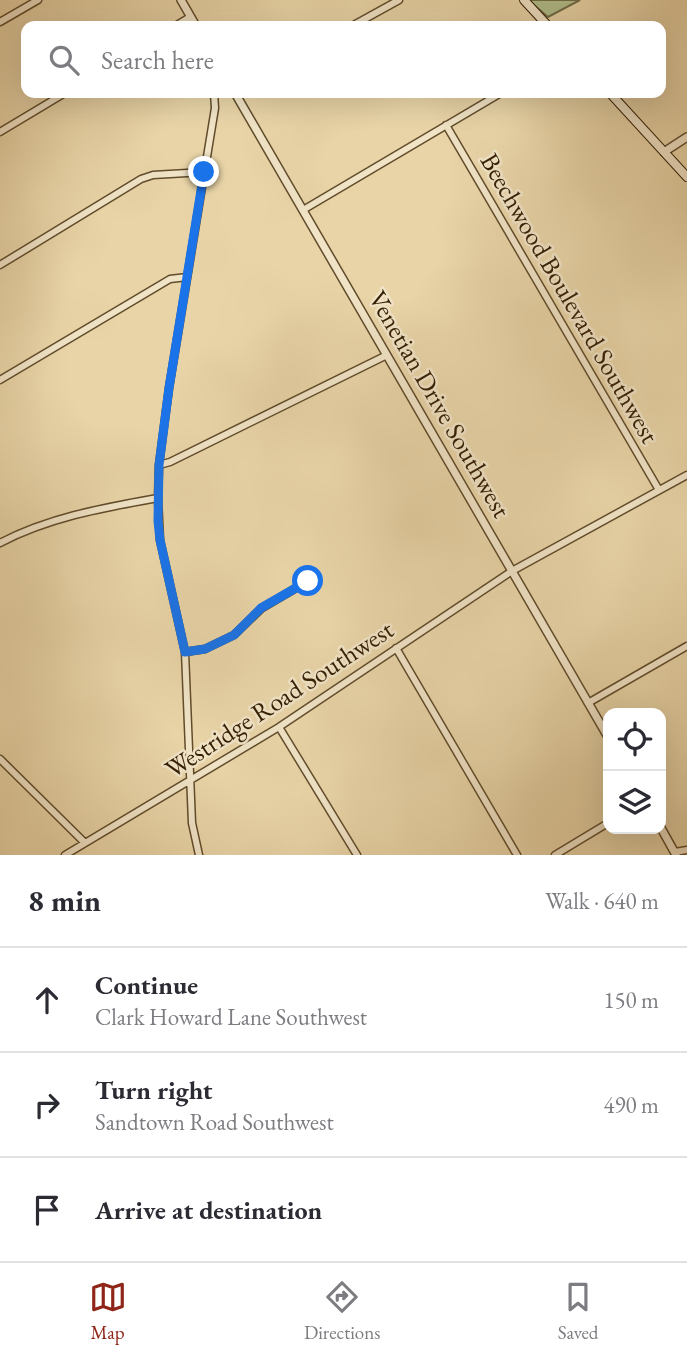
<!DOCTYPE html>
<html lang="en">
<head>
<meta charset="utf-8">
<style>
	:root { --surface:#fff; --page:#f2f2f3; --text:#2b2b33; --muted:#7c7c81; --line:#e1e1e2; --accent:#8f2418 }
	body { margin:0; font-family:"EB Garamond",serif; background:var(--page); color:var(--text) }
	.controls { position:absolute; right:21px; bottom:21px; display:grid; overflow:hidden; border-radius:14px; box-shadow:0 7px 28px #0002 }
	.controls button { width:63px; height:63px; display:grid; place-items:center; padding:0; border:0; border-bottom:2px solid var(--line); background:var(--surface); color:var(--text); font:35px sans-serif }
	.stop { position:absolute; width:21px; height:21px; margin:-16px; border:5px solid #1a73e8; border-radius:50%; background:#fff }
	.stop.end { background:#1a73e8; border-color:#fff; box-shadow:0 2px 7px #0008 }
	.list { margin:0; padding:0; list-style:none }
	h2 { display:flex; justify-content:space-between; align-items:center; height:91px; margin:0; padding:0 28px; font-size:30px }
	h2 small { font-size:23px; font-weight:400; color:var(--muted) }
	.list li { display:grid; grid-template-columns:46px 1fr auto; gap:21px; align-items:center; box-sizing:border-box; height:105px; padding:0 28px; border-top:2px solid var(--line) }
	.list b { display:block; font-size:26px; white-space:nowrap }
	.list p { margin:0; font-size:23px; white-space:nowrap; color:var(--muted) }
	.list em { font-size:23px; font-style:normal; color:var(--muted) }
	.icon { flex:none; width:38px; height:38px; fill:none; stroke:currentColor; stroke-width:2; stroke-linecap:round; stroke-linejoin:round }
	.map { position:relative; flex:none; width:687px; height:855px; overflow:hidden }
	.search { position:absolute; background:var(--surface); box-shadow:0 7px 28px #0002; left:21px; right:21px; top:21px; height:77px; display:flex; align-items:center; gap:18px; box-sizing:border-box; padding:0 24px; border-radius:14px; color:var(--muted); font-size:26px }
	.sheet { height:406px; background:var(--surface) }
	nav { display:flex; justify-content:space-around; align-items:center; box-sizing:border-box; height:98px; border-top:2px solid var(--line); background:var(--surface); font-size:19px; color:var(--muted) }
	nav a { display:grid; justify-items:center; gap:4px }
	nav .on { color:var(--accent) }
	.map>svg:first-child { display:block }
	.green { fill:#b0be8c; stroke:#726e48; stroke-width:2 }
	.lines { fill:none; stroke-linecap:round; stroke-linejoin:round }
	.minor-casing { stroke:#614c2c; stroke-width:9 }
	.tertiary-casing { stroke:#614c2c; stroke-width:10 }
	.secondary-casing { stroke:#341e03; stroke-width:10 }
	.minor { stroke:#f0e3c6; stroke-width:6 }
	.tertiary { stroke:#f0e3c6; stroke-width:7 }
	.secondary { stroke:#f0e3c6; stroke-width:8 }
	.route { stroke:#1a73e8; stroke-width:9 }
	.labels { text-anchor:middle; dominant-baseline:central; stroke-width:5; stroke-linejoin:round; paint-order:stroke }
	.street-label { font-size:26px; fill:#341e03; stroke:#f0e3c6 }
</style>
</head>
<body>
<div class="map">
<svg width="687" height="855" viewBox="0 0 687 855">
	<rect width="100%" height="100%" fill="#e8d4a7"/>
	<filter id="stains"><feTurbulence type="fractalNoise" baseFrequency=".00286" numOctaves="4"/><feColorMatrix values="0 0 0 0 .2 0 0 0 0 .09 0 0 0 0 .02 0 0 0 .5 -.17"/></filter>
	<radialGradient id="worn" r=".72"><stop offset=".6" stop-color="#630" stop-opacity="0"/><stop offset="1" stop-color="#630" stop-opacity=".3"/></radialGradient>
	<!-- green -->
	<path class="green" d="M528,0H580L548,17Z"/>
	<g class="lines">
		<!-- minor casing -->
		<g class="minor-casing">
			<path id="minor" d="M0,22L38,0
				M175,26L190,17
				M352,26L399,0
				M446,125L659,490
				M0,132L65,93
				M303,210L501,93
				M0,265L141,179L153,175L204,172
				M0,380L170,279L187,277
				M159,465L170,462L387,355
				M0,543C50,517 103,508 158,498
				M396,648L517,855
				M185,652L205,649L234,635L262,608L308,581
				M588,703L687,646
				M279,727L357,855
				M0,759L85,843
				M675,852L687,850
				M65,855L279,727L512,571L687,475
				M199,855L192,823L185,652L160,540L158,498L159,465L169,388L215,108L214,93
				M555,855L608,823"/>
		</g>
		<!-- tertiary casing -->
		<g class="tertiary-casing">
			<path id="tertiary" d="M181,0L196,26
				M235,93L608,737
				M664,152L687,137
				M661,828L676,855"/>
		</g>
		<!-- secondary casing -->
		<g class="secondary-casing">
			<path id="secondary" d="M524,0L548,26
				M610,93L687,177"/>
		</g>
		<!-- minor -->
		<use href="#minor" class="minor"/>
		<!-- tertiary -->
		<use href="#tertiary" class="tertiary"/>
		<!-- secondary -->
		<use href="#secondary" class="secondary"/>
	</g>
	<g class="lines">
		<!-- route -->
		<path class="route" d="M204,172L169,388L159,465L158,521L160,540L185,652L205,649L234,635L261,608L308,581"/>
	</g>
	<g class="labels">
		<!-- street labels -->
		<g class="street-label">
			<text transform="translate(570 298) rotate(60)">Beechwood Boulevard Southwest</text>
			<text transform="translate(440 404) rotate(60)">Venetian Drive Southwest</text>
			<text transform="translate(279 699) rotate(-33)">Westridge Road Southwest</text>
		</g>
	</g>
	<rect width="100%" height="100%" filter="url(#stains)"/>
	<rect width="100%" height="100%" fill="url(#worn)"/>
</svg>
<div class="controls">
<button><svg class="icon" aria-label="locate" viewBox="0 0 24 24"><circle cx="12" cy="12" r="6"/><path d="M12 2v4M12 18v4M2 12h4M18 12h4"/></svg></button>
<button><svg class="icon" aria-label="layers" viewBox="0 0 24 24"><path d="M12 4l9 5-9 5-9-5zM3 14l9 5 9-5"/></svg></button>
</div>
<div class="stop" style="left:308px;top:581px"></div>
<div class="stop end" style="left:204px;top:172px"></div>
<div class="search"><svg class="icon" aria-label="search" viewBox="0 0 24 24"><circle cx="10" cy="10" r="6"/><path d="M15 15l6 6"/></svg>Search here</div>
</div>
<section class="sheet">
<h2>8 min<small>Walk · 640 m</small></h2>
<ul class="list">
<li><svg class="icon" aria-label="ahead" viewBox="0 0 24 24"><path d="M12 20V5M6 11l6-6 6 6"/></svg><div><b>Continue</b><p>Clark Howard Lane Southwest</p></div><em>150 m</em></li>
<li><svg class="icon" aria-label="right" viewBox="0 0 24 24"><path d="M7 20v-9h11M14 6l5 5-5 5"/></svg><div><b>Turn right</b><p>Sandtown Road Southwest</p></div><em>490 m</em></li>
<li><svg class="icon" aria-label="arrive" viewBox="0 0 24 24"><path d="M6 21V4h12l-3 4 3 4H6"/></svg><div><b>Arrive at destination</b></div></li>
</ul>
</section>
<nav>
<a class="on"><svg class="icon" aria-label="map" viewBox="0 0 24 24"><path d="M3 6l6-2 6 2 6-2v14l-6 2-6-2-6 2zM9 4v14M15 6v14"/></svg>Map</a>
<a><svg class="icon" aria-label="directions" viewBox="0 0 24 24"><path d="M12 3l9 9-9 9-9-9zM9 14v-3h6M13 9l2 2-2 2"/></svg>Directions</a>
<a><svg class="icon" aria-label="saved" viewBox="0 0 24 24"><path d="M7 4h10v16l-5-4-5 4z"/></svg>Saved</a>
</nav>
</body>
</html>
